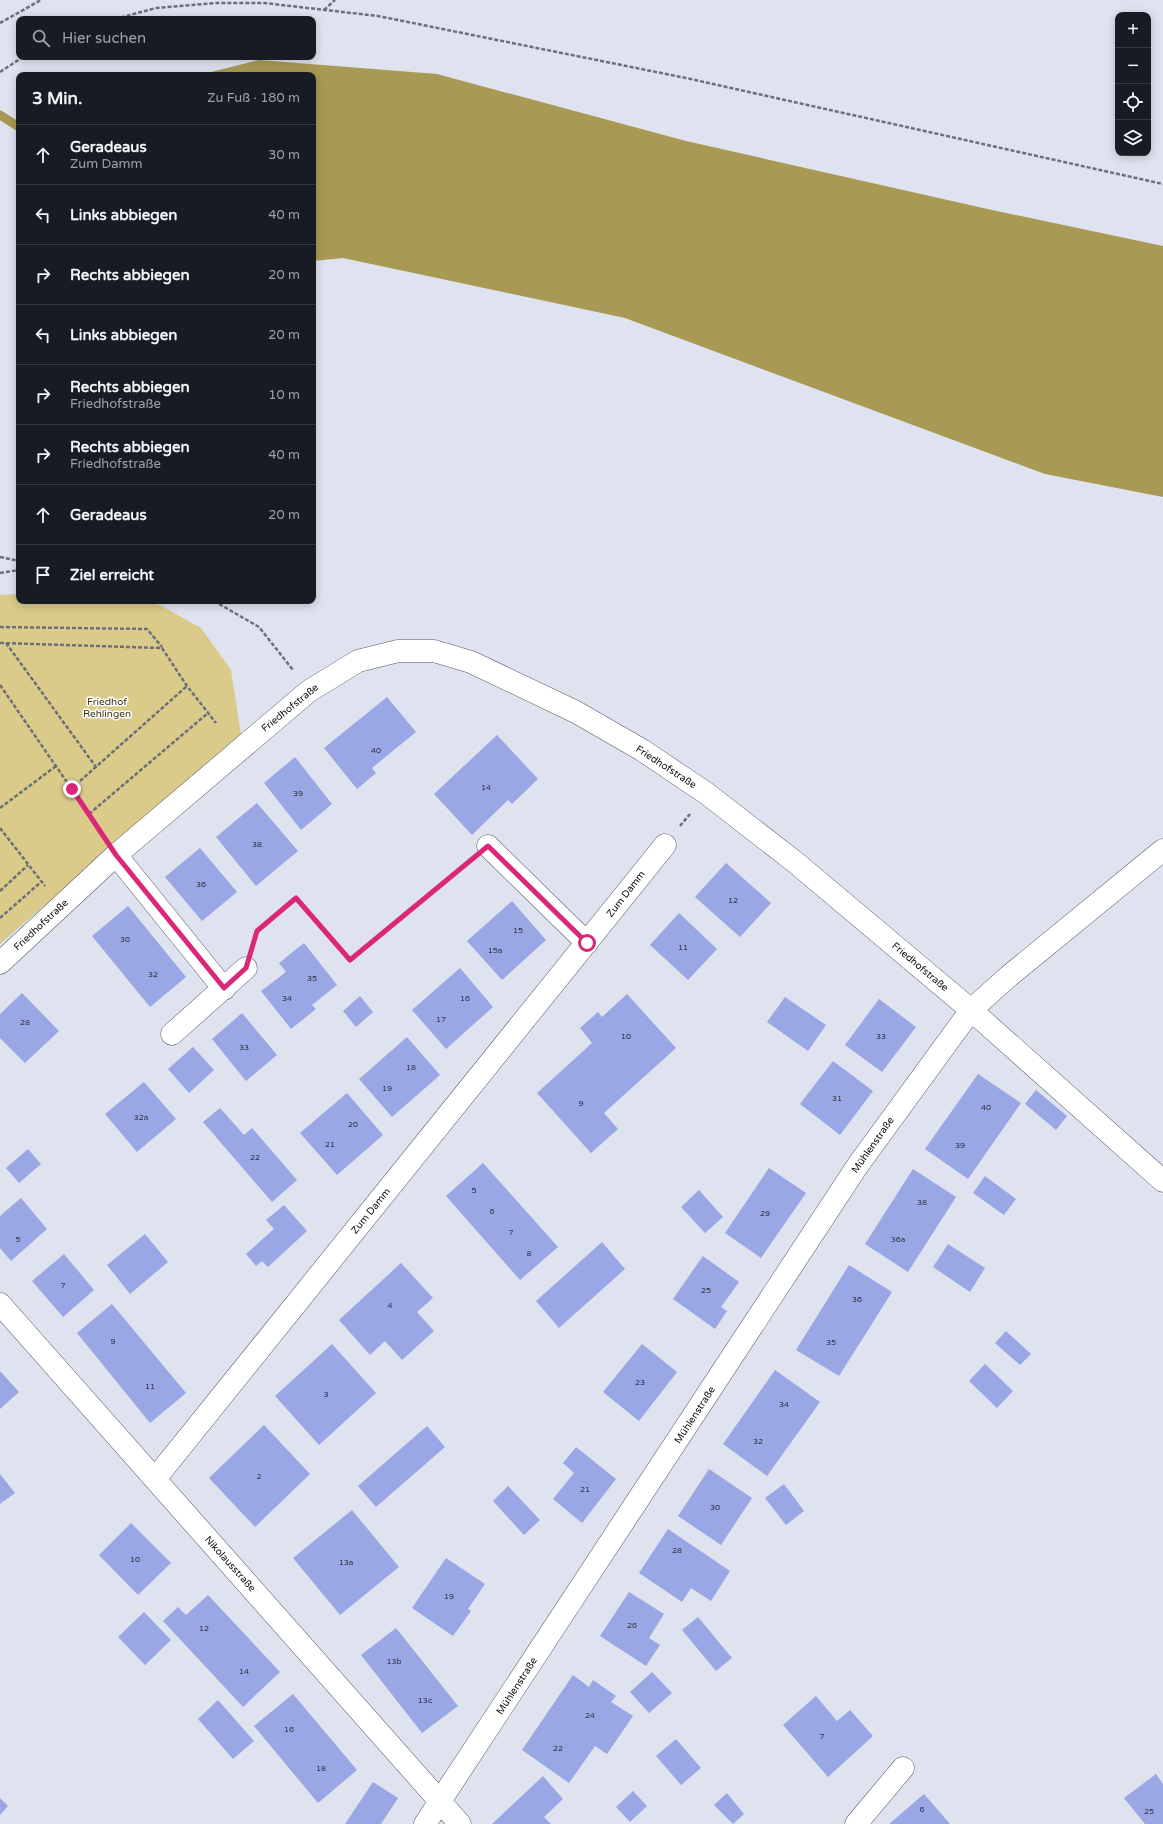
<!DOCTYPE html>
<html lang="de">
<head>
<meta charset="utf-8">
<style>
	:root { --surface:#171b24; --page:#242831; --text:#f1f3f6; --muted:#9ea1a6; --line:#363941 }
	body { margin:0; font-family:"Varela Round",sans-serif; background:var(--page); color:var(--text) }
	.controls { position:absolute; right:12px; top:12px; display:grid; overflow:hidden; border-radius:8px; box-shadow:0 2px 10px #0003 }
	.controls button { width:36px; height:36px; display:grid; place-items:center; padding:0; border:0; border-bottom:1px solid var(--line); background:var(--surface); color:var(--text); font:20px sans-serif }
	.stop { position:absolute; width:12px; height:12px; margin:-9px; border:3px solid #db2777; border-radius:50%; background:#fff }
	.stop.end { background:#db2777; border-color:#fff; box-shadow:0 1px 4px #0008 }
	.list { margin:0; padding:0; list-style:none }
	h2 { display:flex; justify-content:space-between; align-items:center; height:52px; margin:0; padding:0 16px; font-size:17px }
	h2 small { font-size:13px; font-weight:400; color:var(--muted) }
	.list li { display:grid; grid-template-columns:26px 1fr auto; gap:12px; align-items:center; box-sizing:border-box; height:60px; padding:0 16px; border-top:1px solid var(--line) }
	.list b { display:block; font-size:15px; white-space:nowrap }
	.list p { margin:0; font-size:13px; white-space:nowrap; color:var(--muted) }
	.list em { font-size:13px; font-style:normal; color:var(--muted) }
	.icon { flex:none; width:22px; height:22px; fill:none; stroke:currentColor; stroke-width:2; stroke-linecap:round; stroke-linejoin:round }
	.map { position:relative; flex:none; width:1163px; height:1824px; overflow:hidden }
	.search { position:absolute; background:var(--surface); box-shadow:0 2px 10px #0003; left:16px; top:16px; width:300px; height:44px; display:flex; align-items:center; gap:10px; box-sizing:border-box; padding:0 14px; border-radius:8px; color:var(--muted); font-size:15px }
	.panel { position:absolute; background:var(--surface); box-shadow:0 2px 10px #0003; left:16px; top:72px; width:300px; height:532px; border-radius:8px }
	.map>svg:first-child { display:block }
	.green { fill:#dacb8b }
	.water { fill:#a89954 }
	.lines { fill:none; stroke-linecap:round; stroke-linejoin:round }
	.stream { stroke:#a89954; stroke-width:9 }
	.building { fill:#99a7e4 }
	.minor-casing { stroke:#585b65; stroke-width:23 }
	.path { stroke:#6d6f77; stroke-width:2.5; stroke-dasharray:4 2; stroke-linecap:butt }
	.minor { stroke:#fff; stroke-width:22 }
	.route { stroke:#db2777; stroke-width:5 }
	.labels { text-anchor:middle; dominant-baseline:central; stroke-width:3; stroke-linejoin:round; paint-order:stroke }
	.number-label { font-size:8px; fill:#303547 }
	.park-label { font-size:10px; fill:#393212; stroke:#fff }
	.street-label { font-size:10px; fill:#0d0f13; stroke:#fff }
</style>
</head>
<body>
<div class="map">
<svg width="1163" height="1824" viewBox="0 0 1163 1824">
	<rect width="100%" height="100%" fill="#dfe2ef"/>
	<!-- green -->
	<path class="green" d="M19,594V601H139L160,605L201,628L231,670L241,734L0,944V595Z"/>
	<!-- water -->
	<path class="water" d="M259,60L437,74L686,141L992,210L1163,246V497L1045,474L625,318L343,258L313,261V75H199Z"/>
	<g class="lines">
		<!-- stream -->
		<path class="stream" d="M0,115L19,127"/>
	</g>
	<!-- building -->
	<path class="building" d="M387,697L416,732L372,768L376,773L357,789L324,748Z
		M497,735L538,779L512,804L508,800L472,835L434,794Z
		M295,757L332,804L301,830L264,783Z
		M257,803L298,851L256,886L216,837Z
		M200,848L237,892L202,921L165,877Z
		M726,863L771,903L740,937L695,897Z
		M512,901L546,940L502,980L467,941Z
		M128,906L186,977L150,1007L92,936Z
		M679,913L717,949L688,980L650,945Z
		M304,943L337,985L312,1005L316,1009L291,1029L261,991L286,972L279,963Z
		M460,968L493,1007L446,1049L412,1010Z
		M22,993L59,1031L25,1063L0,1038V1014Z
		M627,994L676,1048L604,1113L618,1129L591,1153L537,1093L592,1043L580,1028L598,1012L602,1017Z
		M360,996L373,1012L356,1027L343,1011Z
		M785,997L826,1025L808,1051L767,1022Z
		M879,999L916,1027L882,1072L845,1045Z
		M242,1013L277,1055L246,1081L212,1039Z
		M407,1037L440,1075L392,1117L359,1079Z
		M193,1047L214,1070L189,1093L168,1069Z
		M833,1061L873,1091L840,1135L800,1104Z
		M978,1074L1021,1103L968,1179L925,1149Z
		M144,1082L176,1119L137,1152L105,1114Z
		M1036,1090L1067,1116L1056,1130L1025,1104Z
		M347,1093L383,1135L337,1175L300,1133Z
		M220,1108L244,1135L252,1128L297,1180L272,1202L203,1122Z
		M28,1149L41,1164L19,1183L6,1168Z
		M483,1163L558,1247L520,1280L446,1196Z
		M769,1168L806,1193L761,1258L725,1233Z
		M913,1169L956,1197L908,1272L865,1244Z
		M985,1176L1016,1199L1004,1215L973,1193Z
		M699,1190L723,1217L705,1233L681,1207Z
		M21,1198L47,1229L11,1261L0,1248V1216Z
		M284,1205L307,1231L268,1267L262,1261L256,1266L246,1254L274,1229L266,1220Z
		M145,1234L168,1262L130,1294L107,1265Z
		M602,1242L625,1269L559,1328L536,1301Z
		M948,1244L985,1268L970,1292L933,1267Z
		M64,1254L94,1290L63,1317L32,1281Z
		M703,1256L739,1282L721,1307L727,1311L715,1329L673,1299Z
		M401,1263L433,1298L417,1312L434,1331L402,1360L385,1341L370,1355L339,1320Z
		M849,1265L892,1292L839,1376L796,1350Z
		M112,1304L186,1393L150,1423L77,1333Z
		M1006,1331L1031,1354L1020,1365L995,1343Z
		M332,1344L376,1393L319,1445L275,1396Z
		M642,1344L677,1372L639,1421L603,1392Z
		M985,1364L1013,1391L997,1408L969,1381Z
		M775,1370L820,1402L767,1476L723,1444Z
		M0,1371L19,1392L0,1409Z
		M264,1425L310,1474L255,1527L209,1478Z
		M427,1426L445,1447L376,1507L358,1486Z
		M576,1447L616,1479L582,1523L553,1499L574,1473L563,1463Z
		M709,1469L752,1498L721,1545L678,1516Z
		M0,1474L15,1493L0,1504Z
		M784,1484L804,1511L786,1525L765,1498Z
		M508,1486L540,1520L524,1535L493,1501Z
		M352,1510L399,1567L340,1615L293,1558Z
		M131,1523L171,1563L138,1595L99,1555Z
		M668,1529L730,1571L711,1601L691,1588L682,1602L639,1573Z
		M446,1558L485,1584L468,1609L471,1611L453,1636L412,1608Z
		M629,1592L664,1614L649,1638L660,1645L646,1666L600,1636Z
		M208,1595L280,1672L243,1707L163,1621L178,1607L186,1615Z
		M144,1612L171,1640L145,1665L118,1637Z
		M698,1617L732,1658L716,1671L682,1630Z
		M396,1628L458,1706L422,1733L361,1655Z
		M652,1672L672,1693L649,1713L630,1692Z
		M573,1675L589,1687L593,1680L616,1696L611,1702L633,1716L607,1754L595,1746L569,1783L522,1750Z
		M293,1694L357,1770L318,1803L254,1726Z
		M816,1696L837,1721L850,1710L873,1736L828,1777L783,1725Z
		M218,1700L254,1741L233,1759L198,1719Z
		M676,1739L701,1768L681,1785L656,1756Z
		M1156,1774L1163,1784V1824H1145L1124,1798Z
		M543,1776L563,1799L544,1817L551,1824H492Z
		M373,1782L398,1798L381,1824H345Z
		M633,1791L647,1806L630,1822L616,1807Z
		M727,1793L744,1814L733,1824L714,1805Z
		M924,1794L950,1824H889Z
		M0,1798L8,1806L0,1815Z"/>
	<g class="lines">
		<!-- minor casing -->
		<g class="minor-casing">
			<path id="minor" d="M488,846L587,943
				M116,855L224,989
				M0,963L116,855L309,691L358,661L398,651H434L471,662L576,712L642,750L706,793L795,862L971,1010L1163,1181
				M172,1034L246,968
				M0,1304L460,1824
				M155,1479L665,845
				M425,1824L858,1165L971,1010L1009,976L1163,850
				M856,1824L903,1768"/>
		</g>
		<!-- path -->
		<path class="path" d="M324,10L335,0
			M115,19L156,8L216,3H264L378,16L686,78L1163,184
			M0,23L41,0
			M0,72L23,57
			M0,557L19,561
			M0,573L19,570
			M214,601L259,627L293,670
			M0,627L147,629L162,647
			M0,643L162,648L187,686L216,723
			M6,643L96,767
			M0,685L102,833
			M71,789L187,686
			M0,808L56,766
			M89,814L208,713
			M680,826L690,814
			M0,828L45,886
			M0,891L28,865
			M0,918L41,882
			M253,943L257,931L296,898L350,960L468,862"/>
		<!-- minor -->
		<use href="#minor" class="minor"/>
	</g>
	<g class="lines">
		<!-- route -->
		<path class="route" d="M72,789L116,855L224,988L246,968L257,931L296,898L350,960L488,846L587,943"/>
	</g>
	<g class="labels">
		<!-- number labels -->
		<g class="number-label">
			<text x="376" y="750">40</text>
			<text x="486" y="787">14</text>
			<text x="298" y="793">39</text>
			<text x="257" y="844">38</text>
			<text x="201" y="884">36</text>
			<text x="733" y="900">12</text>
			<text x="518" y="930">15</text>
			<text x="125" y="939">30</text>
			<text x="683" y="947">11</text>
			<text x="495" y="950">15a</text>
			<text x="153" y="974">32</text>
			<text x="312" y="978">35</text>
			<text x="287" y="998">34</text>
			<text x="465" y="998">16</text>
			<text x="441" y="1019">17</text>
			<text x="25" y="1022">28</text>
			<text x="626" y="1036">10</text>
			<text x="881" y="1036">33</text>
			<text x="244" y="1047">33</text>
			<text x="411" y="1067">18</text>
			<text x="387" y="1088">19</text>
			<text x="837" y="1098">31</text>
			<text x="581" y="1103">9</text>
			<text x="986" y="1107">40</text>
			<text x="141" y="1117">32a</text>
			<text x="353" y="1124">20</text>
			<text x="330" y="1144">21</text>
			<text x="960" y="1145">39</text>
			<text x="255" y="1157">22</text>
			<text x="474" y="1190">5</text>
			<text x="922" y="1202">38</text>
			<text x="492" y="1211">6</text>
			<text x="765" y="1213">29</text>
			<text x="511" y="1232">7</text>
			<text x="18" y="1239">5</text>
			<text x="898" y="1239">36a</text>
			<text x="529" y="1253">8</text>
			<text x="63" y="1285">7</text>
			<text x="706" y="1290">25</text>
			<text x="857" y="1299">36</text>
			<text x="390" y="1305">4</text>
			<text x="113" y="1341">9</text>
			<text x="831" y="1342">35</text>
			<text x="640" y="1382">23</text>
			<text x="150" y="1386">11</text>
			<text x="326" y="1394">3</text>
			<text x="784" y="1404">34</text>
			<text x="758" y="1441">32</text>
			<text x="259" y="1476">2</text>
			<text x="585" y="1489">21</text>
			<text x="715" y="1507">30</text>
			<text x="677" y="1550">28</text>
			<text x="135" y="1559">10</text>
			<text x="346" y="1562">13a</text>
			<text x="449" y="1596">19</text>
			<text x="632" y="1625">26</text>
			<text x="204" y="1628">12</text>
			<text x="394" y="1661">13b</text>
			<text x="244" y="1671">14</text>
			<text x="425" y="1700">13c</text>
			<text x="590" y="1715">24</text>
			<text x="289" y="1729">16</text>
			<text x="822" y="1736">7</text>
			<text x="558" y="1748">22</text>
			<text x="321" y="1768">18</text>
			<text x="922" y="1809">6</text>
			<text x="1149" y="1811">25</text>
		</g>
		<!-- park labels -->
		<g class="park-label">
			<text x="107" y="702">Friedhof<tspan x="107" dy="12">Rehlingen</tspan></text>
		</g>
		<!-- street labels -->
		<g class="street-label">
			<text transform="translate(290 708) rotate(-39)">Friedhofstraße</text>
			<text transform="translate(666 767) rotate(33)">Friedhofstraße</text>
			<text transform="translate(626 894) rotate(-52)">Zum Damm</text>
			<text transform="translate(41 925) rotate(-43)">Friedhofstraße</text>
			<text transform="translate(920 967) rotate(40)">Friedhofstraße</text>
			<text transform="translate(873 1145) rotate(-55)">Mühlenstraße</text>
			<text transform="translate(371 1211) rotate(-51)">Zum Damm</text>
			<text transform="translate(695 1415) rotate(-57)">Mühlenstraße</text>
			<text transform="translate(230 1564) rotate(48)">Nikolausstraße</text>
			<text transform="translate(517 1686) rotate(-57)">Mühlenstraße</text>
		</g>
	</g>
</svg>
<div class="controls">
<button>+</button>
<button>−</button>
<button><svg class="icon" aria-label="locate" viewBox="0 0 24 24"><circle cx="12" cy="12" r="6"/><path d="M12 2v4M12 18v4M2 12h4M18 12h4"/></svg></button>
<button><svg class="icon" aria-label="layers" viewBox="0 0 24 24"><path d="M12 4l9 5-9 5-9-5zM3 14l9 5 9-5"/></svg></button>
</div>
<div class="stop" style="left:587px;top:943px"></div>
<div class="stop end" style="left:72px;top:789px"></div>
<div class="search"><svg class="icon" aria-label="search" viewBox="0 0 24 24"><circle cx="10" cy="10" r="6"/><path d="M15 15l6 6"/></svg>Hier suchen</div>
<section class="panel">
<h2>3 Min.<small>Zu Fuß · 180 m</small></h2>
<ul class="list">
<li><svg class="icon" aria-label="ahead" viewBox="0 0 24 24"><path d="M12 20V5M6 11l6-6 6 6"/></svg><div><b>Geradeaus</b><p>Zum Damm</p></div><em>30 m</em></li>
<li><svg class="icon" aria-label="left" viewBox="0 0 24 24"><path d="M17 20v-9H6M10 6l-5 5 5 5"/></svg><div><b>Links abbiegen</b></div><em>40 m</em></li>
<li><svg class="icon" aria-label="right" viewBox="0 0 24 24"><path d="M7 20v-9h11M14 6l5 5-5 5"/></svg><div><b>Rechts abbiegen</b></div><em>20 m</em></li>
<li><svg class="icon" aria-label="left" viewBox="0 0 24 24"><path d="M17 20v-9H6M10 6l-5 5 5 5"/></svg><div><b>Links abbiegen</b></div><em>20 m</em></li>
<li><svg class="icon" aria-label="right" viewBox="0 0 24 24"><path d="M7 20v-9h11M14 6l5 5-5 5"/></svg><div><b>Rechts abbiegen</b><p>Friedhofstraße</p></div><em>10 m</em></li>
<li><svg class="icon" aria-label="right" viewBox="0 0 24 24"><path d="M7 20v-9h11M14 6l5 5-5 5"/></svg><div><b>Rechts abbiegen</b><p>Friedhofstraße</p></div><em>40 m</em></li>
<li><svg class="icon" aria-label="ahead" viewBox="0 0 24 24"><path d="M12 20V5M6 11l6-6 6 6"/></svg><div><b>Geradeaus</b></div><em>20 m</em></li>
<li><svg class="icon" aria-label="arrive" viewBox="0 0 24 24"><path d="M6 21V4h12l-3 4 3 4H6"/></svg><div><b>Ziel erreicht</b></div></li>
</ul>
</section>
</div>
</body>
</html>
